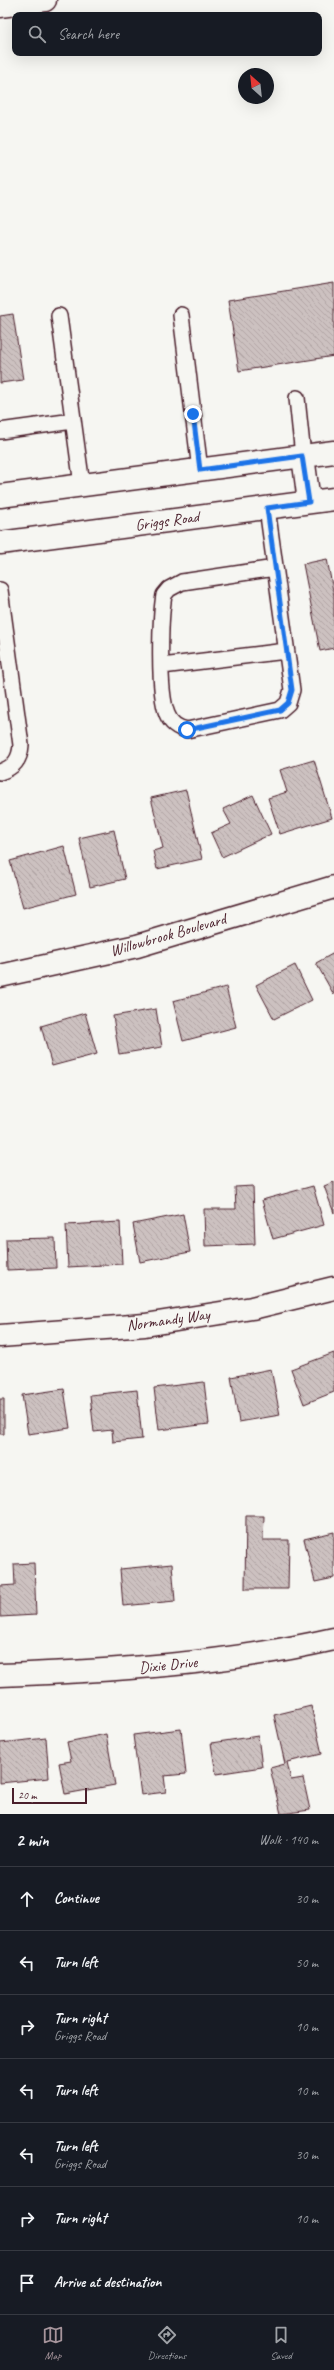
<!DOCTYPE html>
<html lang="en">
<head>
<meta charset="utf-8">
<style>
	:root { --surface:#171b24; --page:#242831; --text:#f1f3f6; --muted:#9ea1a6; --line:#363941; --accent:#a6949b }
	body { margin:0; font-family:Caveat,sans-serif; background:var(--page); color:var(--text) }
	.compass { position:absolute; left:238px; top:68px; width:36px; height:36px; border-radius:50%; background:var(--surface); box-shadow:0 4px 16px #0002; rotate:333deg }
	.scale { position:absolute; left:12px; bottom:10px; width:75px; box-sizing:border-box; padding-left:4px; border:2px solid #4a1f2b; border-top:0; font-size:11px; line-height:14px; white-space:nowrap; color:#4a1f2b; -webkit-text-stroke:3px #f6f6f2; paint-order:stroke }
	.stop { position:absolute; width:12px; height:12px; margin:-9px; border:3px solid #1a73e8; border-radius:50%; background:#fff }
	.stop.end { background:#1a73e8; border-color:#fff; box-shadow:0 1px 4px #0008 }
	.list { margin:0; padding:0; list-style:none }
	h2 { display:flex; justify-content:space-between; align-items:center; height:52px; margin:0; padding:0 16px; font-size:17px }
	h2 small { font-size:13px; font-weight:400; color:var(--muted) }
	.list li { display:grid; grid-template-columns:26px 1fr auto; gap:12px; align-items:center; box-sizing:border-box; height:64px; padding:0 16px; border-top:1px solid var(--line) }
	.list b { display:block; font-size:15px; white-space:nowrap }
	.list p { margin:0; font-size:13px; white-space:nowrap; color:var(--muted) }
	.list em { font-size:13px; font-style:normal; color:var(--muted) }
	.icon { flex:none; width:22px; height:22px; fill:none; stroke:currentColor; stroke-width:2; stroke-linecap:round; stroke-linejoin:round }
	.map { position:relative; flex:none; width:334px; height:1814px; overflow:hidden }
	.search { position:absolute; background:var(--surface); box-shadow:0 4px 16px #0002; left:12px; right:12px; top:12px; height:44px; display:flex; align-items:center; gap:10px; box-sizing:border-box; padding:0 14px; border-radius:8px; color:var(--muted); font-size:15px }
	.sheet { height:500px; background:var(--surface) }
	nav { display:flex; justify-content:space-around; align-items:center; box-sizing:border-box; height:56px; border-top:1px solid var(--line); background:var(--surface); font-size:11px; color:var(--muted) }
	nav a { display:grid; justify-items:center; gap:2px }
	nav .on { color:var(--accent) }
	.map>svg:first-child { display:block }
	.building { fill:url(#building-back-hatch); stroke:#4a1f2b }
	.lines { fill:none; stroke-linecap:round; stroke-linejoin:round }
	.lane-casing { stroke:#4a1f2b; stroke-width:18 }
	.street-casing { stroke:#4a1f2b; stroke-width:25 }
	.secondary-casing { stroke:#4a1f2b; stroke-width:25 }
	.lane { stroke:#f6f6f2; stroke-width:15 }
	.street { stroke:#f6f6f2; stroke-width:22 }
	.secondary { stroke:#f6f6f2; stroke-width:22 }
	.route { stroke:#1a73e8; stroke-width:5 }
	.labels { text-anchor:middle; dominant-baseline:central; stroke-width:3.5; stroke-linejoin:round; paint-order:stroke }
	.street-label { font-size:16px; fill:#4a1f2b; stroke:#f6f6f2 }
</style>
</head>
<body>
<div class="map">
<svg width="334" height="1814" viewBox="0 0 334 1814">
	<defs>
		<pattern id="building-back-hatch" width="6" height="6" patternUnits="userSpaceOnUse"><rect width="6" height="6" fill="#ccc1c0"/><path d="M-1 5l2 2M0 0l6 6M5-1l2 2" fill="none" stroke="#b1a5a5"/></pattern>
	</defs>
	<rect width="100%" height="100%" fill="#f6f6f2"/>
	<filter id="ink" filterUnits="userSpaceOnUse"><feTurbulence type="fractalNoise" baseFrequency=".025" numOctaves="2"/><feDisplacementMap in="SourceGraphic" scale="8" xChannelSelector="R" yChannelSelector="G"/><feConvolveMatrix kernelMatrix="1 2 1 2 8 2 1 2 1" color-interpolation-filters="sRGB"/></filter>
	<g filter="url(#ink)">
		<!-- building -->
		<path class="building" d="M334,283V356L239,371L228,300Z
			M13,314L23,380L0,383V316Z
			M327,559L334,596V648L320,651L303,564Z
			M314,760L332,818L280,834L268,798L287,792L280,770Z
			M186,790L202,859L157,869L153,851L163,848L151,798Z
			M253,795L271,834L222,857L211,833L231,824L223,809Z
			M114,830L125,879L90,887L79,838Z
			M64,846L76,894L23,908L10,861Z
			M334,953V995L316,963Z
			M295,965L312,1000L274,1019L256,985Z
			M226,987L236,1027L183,1041L173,1001Z
			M156,1009L162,1047L119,1054L113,1016Z
			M85,1013L97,1054L52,1066L41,1026Z
			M334,1182V1213L324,1186Z
			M253,1186L255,1244L205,1246L204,1209H236L235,1187Z
			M313,1186L324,1225L273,1239L262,1200Z
			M183,1214L190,1252L140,1262L133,1224Z
			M120,1222L122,1264L68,1267L66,1225Z
			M55,1238L56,1268L7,1270L6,1239Z
			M334,1353V1392L304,1404L291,1369Z
			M271,1369L280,1415L239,1422L231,1377Z
			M204,1382L209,1424L159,1430L154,1388Z
			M64,1389L70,1428L28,1434L22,1395Z
			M137,1390L142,1439L113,1442L112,1430L94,1432L90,1395Z
			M0,1399H4V1434H0Z
			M246,1516H264L263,1540H289L288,1589H245Z
			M334,1532V1578L315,1582L304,1539Z
			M34,1563L36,1615L0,1617V1586L15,1585L14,1564Z
			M172,1564L175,1601L123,1606L120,1569Z
			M311,1706L322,1754L287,1762L291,1780L303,1778L310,1810L281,1814L270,1768L285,1764L274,1715Z
			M181,1729L186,1774L164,1776L166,1792L141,1795L133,1735Z
			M106,1734L115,1785L65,1794L59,1763L71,1761L67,1742Z
			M258,1736L262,1767L216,1774L211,1743Z
			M46,1738L49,1778L0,1783V1743Z"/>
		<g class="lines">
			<!-- lane casing -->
			<g class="lane-casing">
				<path id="lane" d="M181,315L200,470
					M59,316L82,485
					M297,398L303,456
					M0,431L73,421
					M267,508L292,690L288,703L280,710L187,730C177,728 171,724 167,714C158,692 160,620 164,595L169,589L182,582L275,568
					M0,590L21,745C20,760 14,767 0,772
					M162,666L286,651"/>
			</g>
			<!-- street casing -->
			<g class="street-casing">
				<path id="street" d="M0,6L45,0
					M0,976L137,946L334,887
					M0,1336L145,1325L252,1308L334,1288
					M0,1675C112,1671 224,1664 334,1639"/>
			</g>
			<!-- secondary casing -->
			<g class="secondary-casing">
				<path id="secondary" d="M303,456L309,502
					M0,496L334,452
					M0,543L334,499"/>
			</g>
			<!-- lane -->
			<use href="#lane" class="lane"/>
			<!-- street -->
			<use href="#street" class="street"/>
			<!-- secondary -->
			<use href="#secondary" class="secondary"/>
		</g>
	</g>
	<g class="lines" filter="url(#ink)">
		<!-- route -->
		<path class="route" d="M187,730L280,710L288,703L292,690L267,508L309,502L302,456L200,470L193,414"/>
	</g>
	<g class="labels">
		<!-- street labels -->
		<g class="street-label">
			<text transform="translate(167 521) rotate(-8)">Griggs Road</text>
			<text transform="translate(168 935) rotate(-16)">Willowbrook Boulevard</text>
			<text transform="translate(168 1320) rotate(-8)">Normandy Way</text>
			<text transform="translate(168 1665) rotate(-6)">Dixie Drive</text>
		</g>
	</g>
</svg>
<svg class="compass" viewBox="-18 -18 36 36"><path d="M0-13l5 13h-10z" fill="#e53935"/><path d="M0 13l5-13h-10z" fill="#9ea1a6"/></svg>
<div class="scale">20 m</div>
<div class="stop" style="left:187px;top:730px"></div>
<div class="stop end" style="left:193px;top:414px"></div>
<div class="search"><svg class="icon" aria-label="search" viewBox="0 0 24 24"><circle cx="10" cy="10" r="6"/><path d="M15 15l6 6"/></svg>Search here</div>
</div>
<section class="sheet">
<h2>2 min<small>Walk · 140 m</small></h2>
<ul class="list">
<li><svg class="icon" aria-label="ahead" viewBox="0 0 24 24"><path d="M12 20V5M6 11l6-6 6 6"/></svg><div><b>Continue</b></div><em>30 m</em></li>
<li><svg class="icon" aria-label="left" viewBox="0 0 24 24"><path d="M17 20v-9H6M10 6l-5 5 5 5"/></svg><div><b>Turn left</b></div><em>50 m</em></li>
<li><svg class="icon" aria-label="right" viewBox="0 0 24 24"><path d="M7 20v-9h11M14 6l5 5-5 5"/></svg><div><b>Turn right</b><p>Griggs Road</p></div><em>10 m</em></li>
<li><svg class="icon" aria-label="left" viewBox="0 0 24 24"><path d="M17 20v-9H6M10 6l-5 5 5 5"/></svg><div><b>Turn left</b></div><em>10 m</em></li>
<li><svg class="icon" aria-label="left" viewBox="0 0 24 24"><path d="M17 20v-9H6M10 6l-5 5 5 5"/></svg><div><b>Turn left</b><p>Griggs Road</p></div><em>30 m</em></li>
<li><svg class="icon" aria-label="right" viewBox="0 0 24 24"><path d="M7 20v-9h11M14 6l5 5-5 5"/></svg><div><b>Turn right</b></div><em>10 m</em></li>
<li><svg class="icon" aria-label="arrive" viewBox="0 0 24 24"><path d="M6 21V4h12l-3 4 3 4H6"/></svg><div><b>Arrive at destination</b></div></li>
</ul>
</section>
<nav>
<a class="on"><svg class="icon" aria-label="map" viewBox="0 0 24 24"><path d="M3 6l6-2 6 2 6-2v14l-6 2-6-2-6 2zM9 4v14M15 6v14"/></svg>Map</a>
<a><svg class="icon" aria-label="directions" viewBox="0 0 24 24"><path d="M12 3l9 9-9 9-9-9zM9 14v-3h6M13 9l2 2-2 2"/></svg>Directions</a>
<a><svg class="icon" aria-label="saved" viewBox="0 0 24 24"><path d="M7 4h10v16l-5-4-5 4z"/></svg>Saved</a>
</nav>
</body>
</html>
